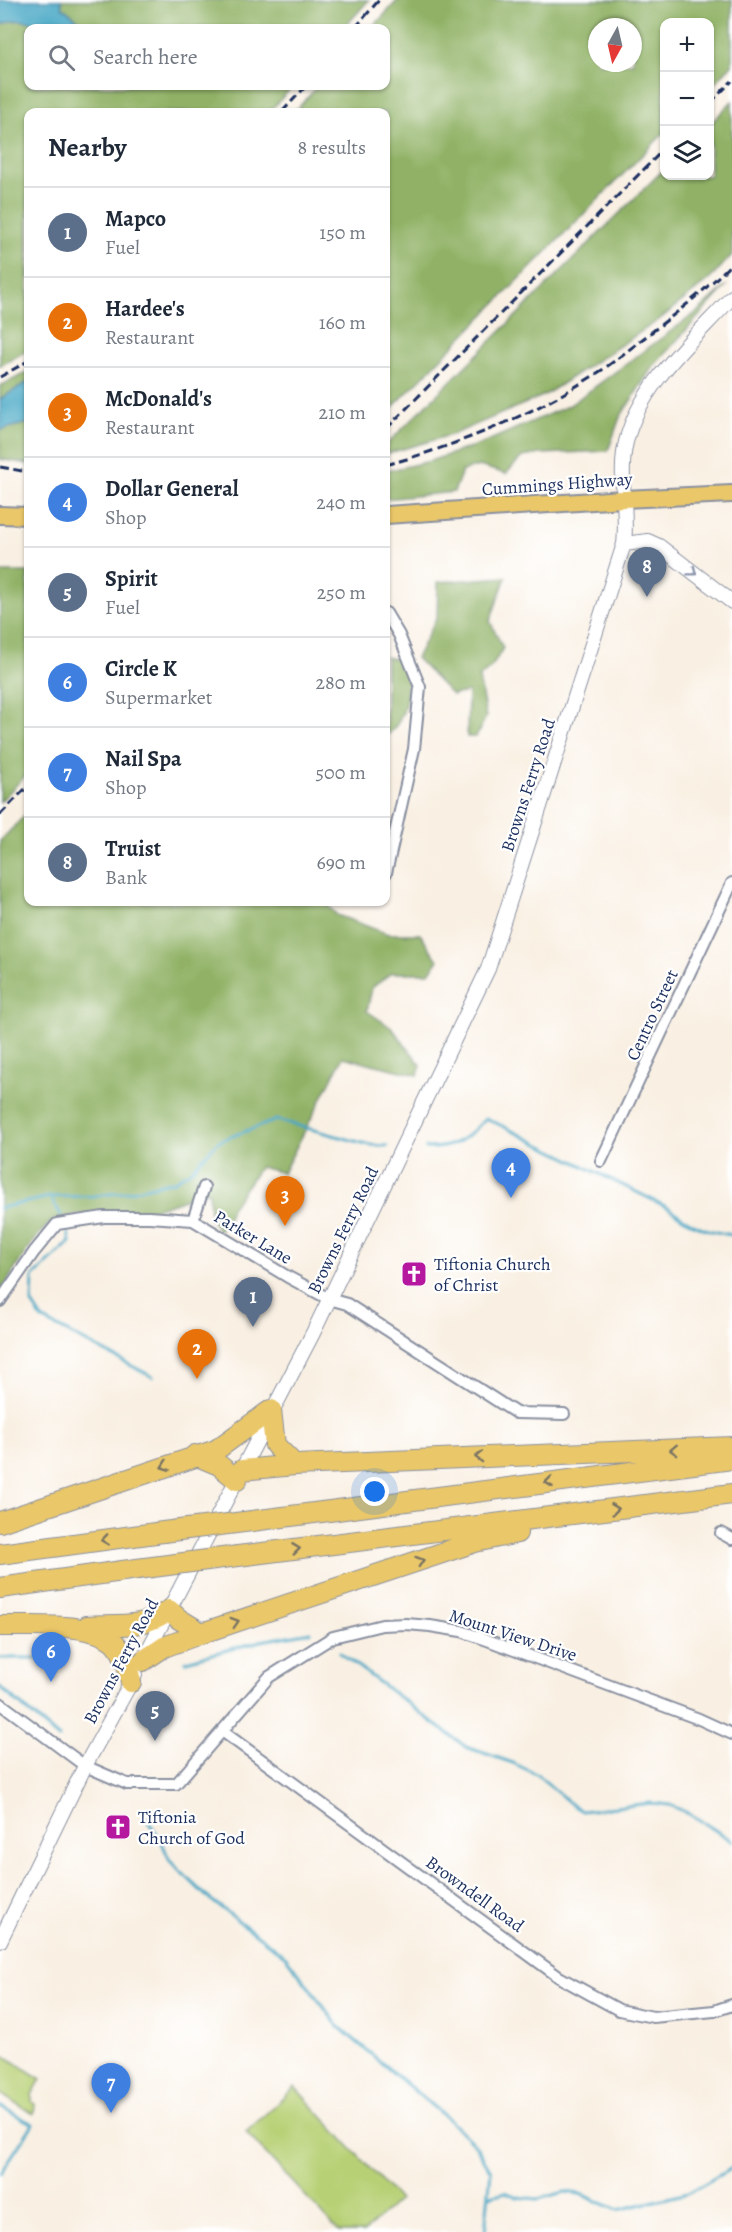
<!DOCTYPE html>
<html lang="en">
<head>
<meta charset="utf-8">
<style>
	:root { --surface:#fff; --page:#f6f6f7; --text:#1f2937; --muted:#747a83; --line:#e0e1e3; --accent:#0f766e }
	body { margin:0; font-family:Alegreya,serif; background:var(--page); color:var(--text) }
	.controls { position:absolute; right:18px; top:18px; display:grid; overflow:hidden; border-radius:12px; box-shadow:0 2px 4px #0004 }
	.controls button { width:54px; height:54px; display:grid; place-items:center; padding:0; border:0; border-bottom:2px solid var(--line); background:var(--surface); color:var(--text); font:30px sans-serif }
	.compass { position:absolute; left:588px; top:18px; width:54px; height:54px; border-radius:50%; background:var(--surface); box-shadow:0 2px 4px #0004; rotate:188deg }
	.you { position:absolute; left:375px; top:1492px; width:21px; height:21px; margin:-15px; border:4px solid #fff; border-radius:50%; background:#1a73e8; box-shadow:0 0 0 9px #1a73e833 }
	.badge { display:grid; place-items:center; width:39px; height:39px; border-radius:50%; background:var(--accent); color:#fff; font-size:20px; font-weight:700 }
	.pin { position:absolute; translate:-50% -50px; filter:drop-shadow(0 2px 3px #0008) }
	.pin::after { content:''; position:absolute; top:32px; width:21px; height:18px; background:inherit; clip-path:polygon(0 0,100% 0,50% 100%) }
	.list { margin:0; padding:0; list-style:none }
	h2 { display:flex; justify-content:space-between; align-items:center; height:78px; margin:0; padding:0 24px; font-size:26px }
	h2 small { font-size:20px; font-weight:400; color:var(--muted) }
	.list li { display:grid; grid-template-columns:39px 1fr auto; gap:18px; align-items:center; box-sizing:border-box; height:90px; padding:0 24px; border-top:2px solid var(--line) }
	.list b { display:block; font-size:22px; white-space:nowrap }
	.list p { margin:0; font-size:20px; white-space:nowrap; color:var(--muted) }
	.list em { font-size:20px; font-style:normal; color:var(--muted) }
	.icon { flex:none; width:33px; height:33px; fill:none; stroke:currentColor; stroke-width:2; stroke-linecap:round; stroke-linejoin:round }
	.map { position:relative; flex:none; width:732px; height:2232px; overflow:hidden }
	.search { position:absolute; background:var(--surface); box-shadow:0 2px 4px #0004; left:24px; top:24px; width:366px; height:66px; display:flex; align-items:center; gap:15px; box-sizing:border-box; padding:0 21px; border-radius:12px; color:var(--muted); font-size:22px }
	.panel { position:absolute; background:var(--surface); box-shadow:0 2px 4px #0004; left:24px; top:108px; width:366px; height:798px; border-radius:12px }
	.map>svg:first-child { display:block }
	.green { fill:#b7d075; stroke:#69806a; stroke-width:1.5 }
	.forest { fill:#91b266; stroke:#567062; stroke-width:1.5; fill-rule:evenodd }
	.water { fill:#46a7c5; stroke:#306b92; stroke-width:1.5 }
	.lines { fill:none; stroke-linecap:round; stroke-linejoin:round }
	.stream { stroke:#46a7c5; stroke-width:3 }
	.minor-casing { stroke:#8a90a0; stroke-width:14 }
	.tertiary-casing { stroke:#8a90a0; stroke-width:16 }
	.primary-casing { stroke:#8a90a0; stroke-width:20 }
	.motorway-casing { stroke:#8a90a0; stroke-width:22 }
	.minor { stroke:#fff; stroke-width:10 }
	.tertiary { stroke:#fff; stroke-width:14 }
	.primary { stroke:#eac769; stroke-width:16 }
	.motorway { stroke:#eac769; stroke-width:20 }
	.rail { stroke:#1b2f5e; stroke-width:3; stroke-dasharray:9 4.5; stroke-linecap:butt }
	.motorway-bridge-casing { stroke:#8a90a0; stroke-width:22; stroke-linecap:butt }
	.motorway-bridge { stroke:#eac769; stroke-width:20 }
	.oneway { stroke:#8d97ae }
	.oneway2 { stroke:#787363 }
	.labels { text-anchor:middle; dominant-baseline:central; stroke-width:4.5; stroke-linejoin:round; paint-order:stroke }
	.street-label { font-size:18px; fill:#1b2f5e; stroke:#fff }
	.poi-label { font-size:18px; fill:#1b2f5e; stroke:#fff; text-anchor:start }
</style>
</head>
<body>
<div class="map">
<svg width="732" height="2232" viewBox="0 0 732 2232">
	<rect width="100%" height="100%" fill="#fff"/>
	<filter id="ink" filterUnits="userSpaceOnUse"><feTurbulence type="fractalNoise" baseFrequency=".0167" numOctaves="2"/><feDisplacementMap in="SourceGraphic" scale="12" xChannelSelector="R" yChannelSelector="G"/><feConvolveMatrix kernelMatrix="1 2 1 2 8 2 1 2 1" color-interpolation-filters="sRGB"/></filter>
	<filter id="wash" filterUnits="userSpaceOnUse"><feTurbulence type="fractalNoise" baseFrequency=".008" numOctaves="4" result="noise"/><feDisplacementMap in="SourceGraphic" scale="24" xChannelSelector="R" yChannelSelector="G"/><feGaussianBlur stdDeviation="1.35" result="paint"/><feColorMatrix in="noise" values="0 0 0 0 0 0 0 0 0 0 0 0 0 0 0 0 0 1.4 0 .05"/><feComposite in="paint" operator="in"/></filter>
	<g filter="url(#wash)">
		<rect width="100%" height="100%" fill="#f9f0e3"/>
		<!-- green -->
		<path class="green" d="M0,2053L41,2079L32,2095V2102L35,2104L34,2114L0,2094Z
			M295,2087L399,2200L364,2232H339L246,2132Z"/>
		<!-- forest -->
		<path class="forest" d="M61,0H369L344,28H89L62,7Z
			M398,0H732V65L710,88V22H664V133L386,414V112H294L318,86H386V28H372ZM597,27H633V63H597Z
			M28,20L56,28H28V86H293L269,112H28V350L0,366V25L8,21Z
			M732,101V255L711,278L659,320L545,395L454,434L386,454V445L664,169V176H710V124Z
			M727,285L652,368L620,417L608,451L541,454L522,457L506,474L479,466L462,471L454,492L386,499V471L430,461L483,443L570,405L697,312Z
			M28,372V382L0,399V386Z
			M28,423V464L0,459V430Z
			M0,572H28V773L0,802Z
			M506,577L490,621L503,648L493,665L479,678L486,717L476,737H467L468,692L452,695L416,658L437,617L438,582Z
			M386,657L405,661C410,686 408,720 386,736Z
			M28,812V902H324L337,915L388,934H420L438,960L429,973H391L372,988L367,1011L392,1028L421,1065L418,1075L343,1057L283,1173L260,1167L231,1208L225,1227L218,1230L210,1218L209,1192C185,1196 162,1210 138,1213C116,1216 74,1211 55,1220C37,1229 11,1276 0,1294V841Z"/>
		<!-- water -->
		<path class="water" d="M0,0H61L62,7L89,28C78,29 66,30 56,28C34,25 22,14 0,25Z
			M28,382V423L0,430V399Z"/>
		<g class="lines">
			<!-- stream -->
			<path class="stream" d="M426,1148C454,1149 468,1138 486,1118L669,1208C691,1225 705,1231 732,1235
				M50,1197L61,1215
				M0,1208L50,1197L93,1196L127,1192L174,1181L190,1171L219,1141L277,1120L370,1145L387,1146
				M68,1232L70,1242L33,1277L32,1304L42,1319L153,1377
				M340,1653L466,1747L513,1763L538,1775L572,1805L582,1811L651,1803L670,1805L690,1814L732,1841
				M0,1658H46
				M186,1661L261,1641L311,1632
				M0,1687L59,1738
				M144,1816L160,1838L170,1861L206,1896L286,1957L338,2026L449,2120L476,2146L491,2171L485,2232
				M0,2107L33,2124L0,2174
				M490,2196L506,2192L517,2197L538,2199L565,2192L580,2194L618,2210L688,2193L732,2168"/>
		</g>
	</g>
	<g filter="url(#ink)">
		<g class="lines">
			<!-- minor casing -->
			<g class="minor-casing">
				<path id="minor" d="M386,613L399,635L420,687L414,749L386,873
					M601,1161L732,883
					M193,1220L204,1187
					M0,1301L34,1252L57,1224L104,1217H149L193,1220L288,1277L329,1299L347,1304L516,1413L564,1414
					M721,1533L732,1539
					M0,1703L85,1766L127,1784H176L269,1677L333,1637L382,1625L406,1624L430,1626L461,1631L490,1641L699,1719L732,1734
					M222,1731L559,1977L619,2010L653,2017L714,2011L732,2005"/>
			</g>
			<!-- tertiary casing -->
			<g class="tertiary-casing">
				<path id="tertiary" d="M624,544L648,541L659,546L732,602
					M144,1658L313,1333L488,969L624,544C628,510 618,475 626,442C640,384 693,340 732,297
					M0,1941L85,1766L135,1675"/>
			</g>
			<!-- primary casing -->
			<g class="primary-casing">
				<path id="primary" d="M0,515L28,516
					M386,515L623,499L732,494"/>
			</g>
			<!-- motorway casing -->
			<g class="motorway-casing">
				<path id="motorway" d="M271,1410L275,1445L295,1465L732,1447
					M195,1455L219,1465L237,1480
					M242,1470L295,1465
					M252,1521L732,1459
					M0,1522L216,1450L271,1410
					M0,1554L163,1532
					M238,1556L732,1494
					M0,1588L137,1569
					M0,1626C30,1627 93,1621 115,1643C126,1655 128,1668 131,1682
					M87,1626C117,1624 144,1629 169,1610L179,1619L202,1633
					M143,1661L164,1647L202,1633L475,1542L517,1533"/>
			</g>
			<!-- minor -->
			<use href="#minor" class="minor"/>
			<!-- tertiary -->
			<use href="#tertiary" class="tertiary"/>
			<!-- primary -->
			<use href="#primary" class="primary"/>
			<!-- motorway -->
			<use href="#motorway" class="motorway"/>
			<!-- rail -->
			<path class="rail" d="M355,28L379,0
				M710,103L732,81
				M282,112L306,86
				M0,377L28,361
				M386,429L664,149
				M386,465C461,444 536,414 602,370C619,358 636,344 653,331C680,310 708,288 732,263
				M0,467L28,472
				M0,815L28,786"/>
			<!-- motorway-bridge casing -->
			<g class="motorway-bridge-casing">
				<path id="motorway-bridge" d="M163,1532L252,1521
					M137,1569L238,1556"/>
			</g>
			<!-- motorway-bridge -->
			<use href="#motorway-bridge" class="motorway-bridge"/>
		</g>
		<!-- one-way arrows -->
		<defs><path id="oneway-chevron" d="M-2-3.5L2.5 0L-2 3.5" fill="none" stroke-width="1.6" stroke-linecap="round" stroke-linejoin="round" transform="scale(1.5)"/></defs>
		<use class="oneway" href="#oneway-chevron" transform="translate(693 572) rotate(37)"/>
		<g class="oneway2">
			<use href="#oneway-chevron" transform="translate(674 1450) rotate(178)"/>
			<use href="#oneway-chevron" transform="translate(479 1457) rotate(178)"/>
			<use href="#oneway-chevron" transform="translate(165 1466) rotate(160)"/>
			<use href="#oneway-chevron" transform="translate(549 1482) rotate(173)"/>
			<use href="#oneway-chevron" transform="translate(615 1509) rotate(-7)"/>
			<use href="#oneway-chevron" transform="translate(105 1540) rotate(172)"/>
			<use href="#oneway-chevron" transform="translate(296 1549) rotate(-7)"/>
			<use href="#oneway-chevron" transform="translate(420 1561) rotate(-18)"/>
			<use href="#oneway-chevron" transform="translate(235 1622) rotate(-18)"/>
		</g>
	</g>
	<!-- icons -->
	<defs>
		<g id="church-square" transform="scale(1.35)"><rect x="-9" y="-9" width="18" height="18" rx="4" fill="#b5179e" stroke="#fff"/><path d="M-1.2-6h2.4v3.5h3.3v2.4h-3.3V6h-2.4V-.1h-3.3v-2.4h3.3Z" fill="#fff"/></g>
	</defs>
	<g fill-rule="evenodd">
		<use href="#church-square" x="414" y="1274"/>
		<use href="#church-square" x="118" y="1827"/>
	</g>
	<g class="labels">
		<!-- street labels -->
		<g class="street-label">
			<text transform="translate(557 484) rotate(-4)">Cummings Highway</text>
			<text transform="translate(528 785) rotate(-72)">Browns Ferry Road</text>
			<text transform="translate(652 1015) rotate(-65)">Centro Street</text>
			<text transform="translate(343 1230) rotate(-64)">Browns Ferry Road</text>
			<text transform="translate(253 1237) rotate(31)">Parker Lane</text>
			<text transform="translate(513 1635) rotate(18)">Mount View Drive</text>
			<text transform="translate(121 1661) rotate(-62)">Browns Ferry Road</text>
			<text transform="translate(475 1894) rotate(36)">Browndell Road</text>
		</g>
		<!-- poi labels -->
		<g class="poi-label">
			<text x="434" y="1264">Tiftonia Church<tspan x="434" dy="21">of Christ</tspan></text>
			<text x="138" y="1817">Tiftonia<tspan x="138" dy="21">Church of God</tspan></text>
		</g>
	</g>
</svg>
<div class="controls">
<button>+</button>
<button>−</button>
<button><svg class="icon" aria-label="layers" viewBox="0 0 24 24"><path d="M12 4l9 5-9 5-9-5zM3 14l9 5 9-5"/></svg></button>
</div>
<svg class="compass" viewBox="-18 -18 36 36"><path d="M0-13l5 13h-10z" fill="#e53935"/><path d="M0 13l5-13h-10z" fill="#747a83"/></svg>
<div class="you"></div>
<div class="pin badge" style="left:253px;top:1327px;background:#5c6f8a">1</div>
<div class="pin badge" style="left:197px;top:1379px;background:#e8710a">2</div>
<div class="pin badge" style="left:285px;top:1226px;background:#e8710a">3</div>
<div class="pin badge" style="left:511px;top:1198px;background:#3f7fe0">4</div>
<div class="pin badge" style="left:155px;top:1741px;background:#5c6f8a">5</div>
<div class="pin badge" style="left:51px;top:1682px;background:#3f7fe0">6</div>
<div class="pin badge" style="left:111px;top:2113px;background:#3f7fe0">7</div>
<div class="pin badge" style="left:647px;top:597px;background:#5c6f8a">8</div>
<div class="search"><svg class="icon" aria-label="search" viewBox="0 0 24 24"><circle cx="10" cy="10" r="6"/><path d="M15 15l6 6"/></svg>Search here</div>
<section class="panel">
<h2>Nearby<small>8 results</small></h2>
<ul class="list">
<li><span class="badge" style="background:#5c6f8a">1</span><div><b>Mapco</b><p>Fuel</p></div><em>150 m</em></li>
<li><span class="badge" style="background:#e8710a">2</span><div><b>Hardee's</b><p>Restaurant</p></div><em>160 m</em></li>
<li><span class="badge" style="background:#e8710a">3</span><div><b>McDonald's</b><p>Restaurant</p></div><em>210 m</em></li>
<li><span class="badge" style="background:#3f7fe0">4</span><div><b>Dollar General</b><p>Shop</p></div><em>240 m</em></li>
<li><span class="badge" style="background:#5c6f8a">5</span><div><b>Spirit</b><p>Fuel</p></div><em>250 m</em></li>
<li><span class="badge" style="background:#3f7fe0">6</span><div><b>Circle K</b><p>Supermarket</p></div><em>280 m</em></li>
<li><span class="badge" style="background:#3f7fe0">7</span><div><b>Nail Spa</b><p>Shop</p></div><em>500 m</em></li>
<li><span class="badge" style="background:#5c6f8a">8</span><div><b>Truist</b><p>Bank</p></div><em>690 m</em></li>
</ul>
</section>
</div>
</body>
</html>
